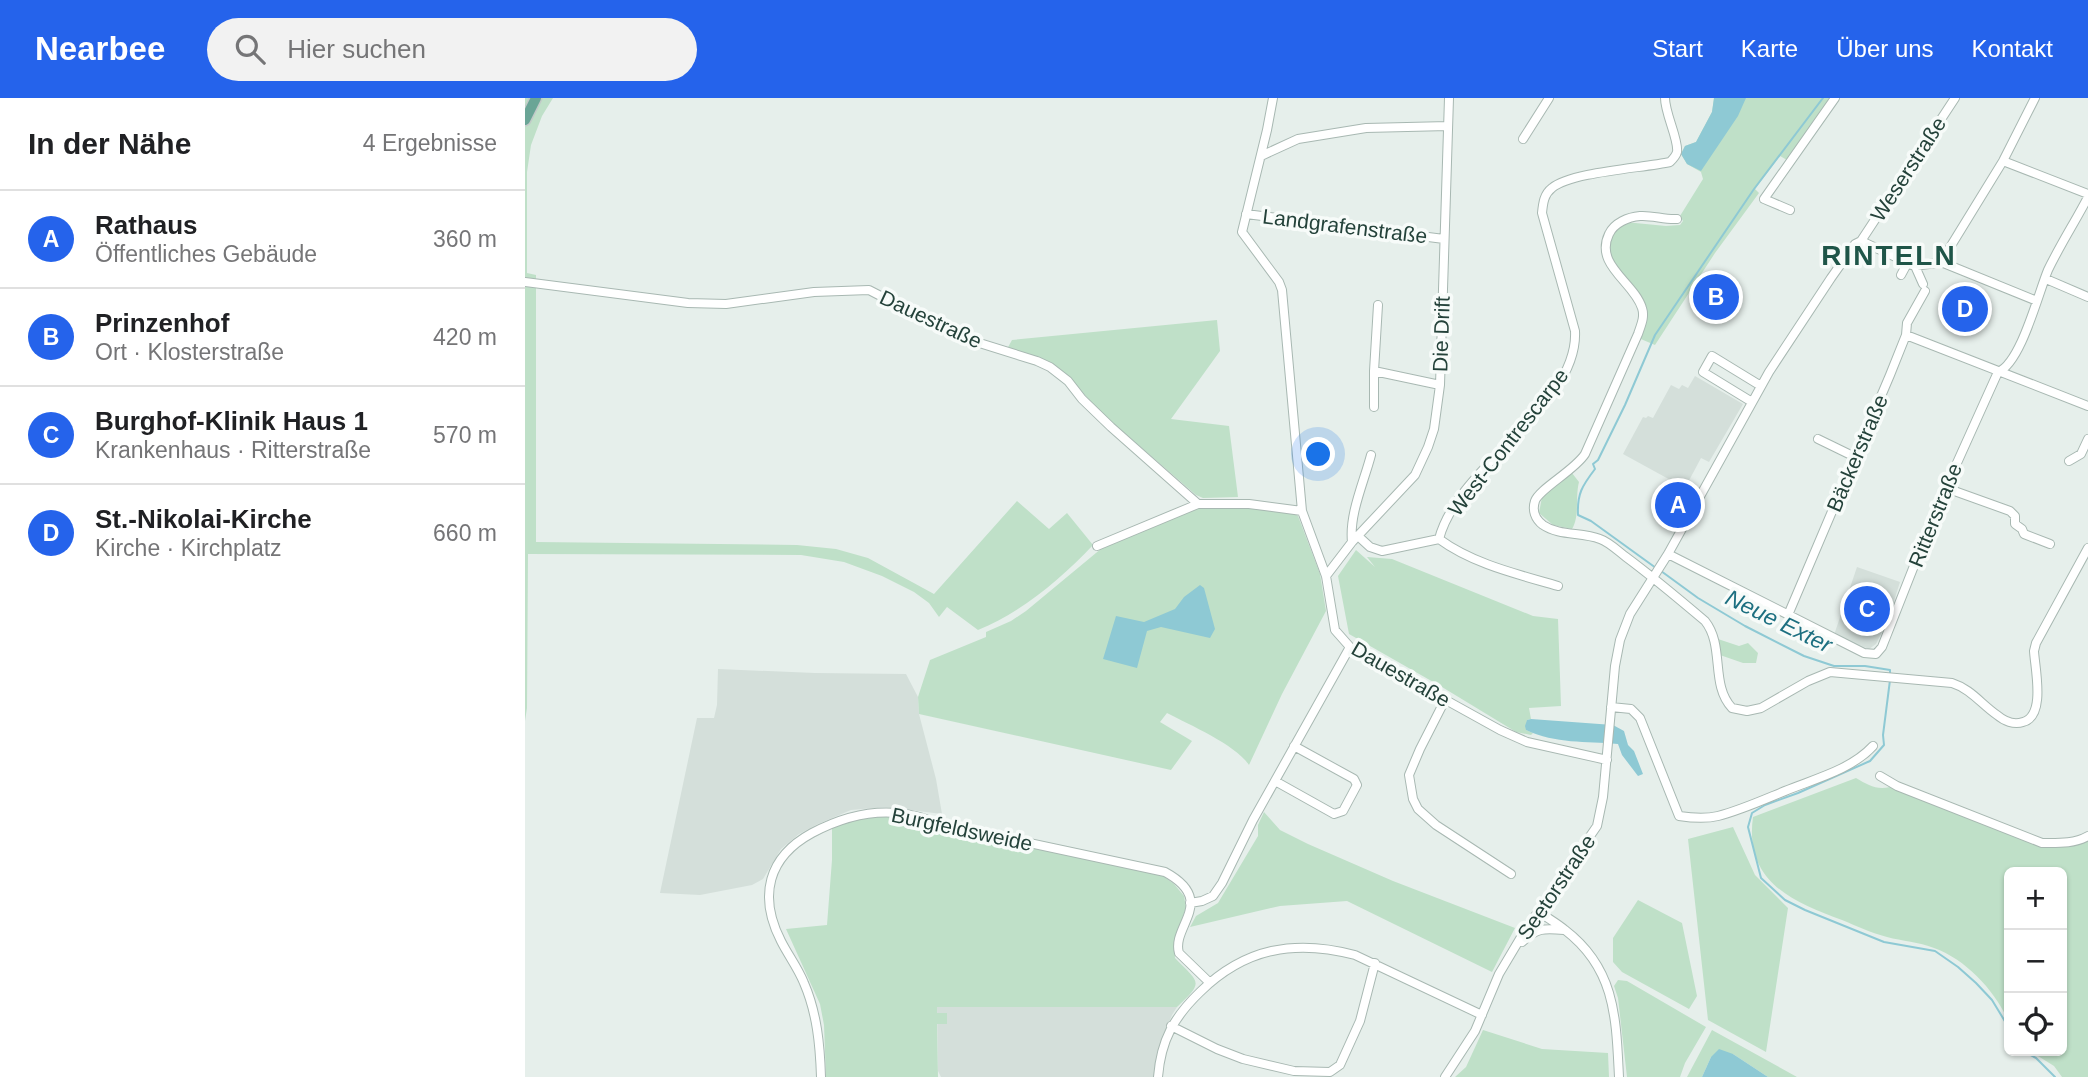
<!DOCTYPE html>
<html lang="de">
<head>
<meta charset="utf-8">
<style>
	:root { --surface:#fff; --page:#f2f2f2; --text:#202124; --muted:#757577; --line:#e0e0e0; --accent:#2563eb }
	body { margin:0; font-family:Arial,sans-serif; background:var(--page); color:var(--text) }
	.controls { position:absolute; right:21px; bottom:21px; display:grid; overflow:hidden; border-radius:10px; box-shadow:0 2px 5px #0004 }
	.controls button { width:63px; height:63px; display:grid; place-items:center; padding:0; border:0; border-bottom:2px solid var(--line); background:var(--surface); color:var(--text); font:35px sans-serif }
	.you { position:absolute; left:794px; top:357px; width:24px; height:24px; margin:-18px; border:5px solid #fff; border-radius:50%; background:#1a73e8; box-shadow:0 0 0 10px #1a73e833 }
	.badge { display:grid; place-items:center; width:46px; height:46px; border-radius:50%; background:var(--accent); color:#fff; font-size:23px; font-weight:700 }
	.pin { position:absolute; translate:-50% -50%; border:4px solid #fff; box-shadow:0 2px 7px #0006 }
	.list { margin:0; padding:0; list-style:none }
	h2 { display:flex; justify-content:space-between; align-items:center; height:91px; margin:0; padding:0 28px; font-size:30px }
	h2 small { font-size:23px; font-weight:400; color:var(--muted) }
	.list li { display:grid; grid-template-columns:46px 1fr auto; gap:21px; align-items:center; box-sizing:border-box; height:98px; padding:0 28px; border-top:2px solid var(--line) }
	.list b { display:block; font-size:26px; white-space:nowrap }
	.list p { margin:0; font-size:23px; white-space:nowrap; color:var(--muted) }
	.list em { font-size:23px; font-style:normal; color:var(--muted) }
	.icon { flex:none; width:38px; height:38px; fill:none; stroke:currentColor; stroke-width:2; stroke-linecap:round; stroke-linejoin:round }
	.map { position:relative; flex:none; width:1563px; height:979px; overflow:hidden }
	header { display:flex; align-items:center; gap:42px; box-sizing:border-box; height:98px; padding:0 35px; background:var(--accent); color:#fff }
	header strong { font-size:33px }
	nav { display:flex; gap:38px; margin-inline-start:auto; font-size:24px }
	.search { width:490px; height:63px; background:var(--page); display:flex; align-items:center; gap:18px; box-sizing:border-box; padding:0 24px; border-radius:38px; color:var(--muted); font-size:26px }
	main { display:flex }
	aside { flex:1; background:var(--surface) }
	.map>svg:first-child { display:block }
	.built { fill:#d4dfda }
	.green { fill:#bfe0c8 }
	.water { fill:#8ec9d4 }
	.lines { fill:none; stroke-linecap:round; stroke-linejoin:round }
	.stream { stroke:#8ec9d4; stroke-width:2 }
	.minor-casing { stroke:#a8b8b2; stroke-width:10 }
	.major-casing { stroke:#c2cac8; stroke-width:13 }
	.minor { stroke:#fff; stroke-width:8 }
	.major { stroke:#6aa596; stroke-width:10 }
	.labels { text-anchor:middle; dominant-baseline:central; stroke-width:7; stroke-linejoin:round; paint-order:stroke }
	.street-label { font-size:21px; fill:#24423a; stroke:#f7fbf9 }
	.water-label { font-size:23px; font-style:italic; fill:#1c6f80; stroke:#f7fbf9 }
	.district-label { font-size:28px; font-weight:bold; letter-spacing:2px; fill:#1f5548; stroke:#f7fbf9 }
</style>
</head>
<body>
<header>
<strong>Nearbee</strong>
<div class="search"><svg class="icon" aria-label="search" viewBox="0 0 24 24"><circle cx="10" cy="10" r="6"/><path d="M15 15l6 6"/></svg>Hier suchen</div>
<nav><a>Start</a><a>Karte</a><a>Über uns</a><a>Kontakt</a></nav>
</header>
<main>
<aside>
<h2>In der Nähe<small>4 Ergebnisse</small></h2>
<ul class="list">
<li><span class="badge">A</span><div><b>Rathaus</b><p>Öffentliches Gebäude</p></div><em>360 m</em></li>
<li><span class="badge">B</span><div><b>Prinzenhof</b><p>Ort · Klosterstraße</p></div><em>420 m</em></li>
<li><span class="badge">C</span><div><b>Burghof-Klinik Haus 1</b><p>Krankenhaus · Ritterstraße</p></div><em>570 m</em></li>
<li><span class="badge">D</span><div><b>St.-Nikolai-Kirche</b><p>Kirche · Kirchplatz</p></div><em>660 m</em></li>
</ul>
</aside>
<div class="map">
<svg width="1563" height="979" viewBox="0 0 1563 979">
	<rect width="100%" height="100%" fill="#e6efeb"/>
	<!-- built -->
	<path class="built" d="M1170,278L1218,306L1184,364L1176,360L1160,390L1098,356L1118,319L1121,320L1123,318L1128,320L1146,287L1154,291L1157,287L1163,290Z
		M1332,469L1375,484L1363,522L1351,546L1344,551L1309,537Z
		M193,571L290,575L381,576L393,599L394,616L411,681L417,716L361,709L326,712L293,726L274,736L256,751L238,781L227,787L175,797L135,795L172,620H189L192,607Z
		M412,909H652L647,917L638,939L630,979H416L413,973Z"/>
	<!-- green -->
	<path class="green" d="M0,0H28L17,18L6,47L2,74V175L11,177V444L272,447L311,451L343,460L409,496L492,403L524,431L542,415L568,447C536,481 497,514 453,532L422,509L414,519L404,505L389,494L357,478L319,464L276,457L3,456L2,610L0,623Z
		M1189,0H1307L1262,62L1255,58L1230,91L1234,95L1190,155L1130,247L1111,239L1117,209L1083,161L1082,139L1100,124L1141,128L1155,127L1158,123L1155,118L1178,81L1176,74L1162,66L1156,56L1160,48L1171,44L1187,14Z
		M692,222L695,253L646,321L704,328L713,399L678,400L671,397L573,312L546,281L482,251L487,242Z
		M1047,375L1054,384C1050,399 1055,418 1047,431L1028,427L1014,415L1017,399Z
		M672,410C695,410 756,406 773,418L795,476L801,513L757,596L724,667C711,647 665,627 642,615L635,624L667,643L646,672L394,616L393,599L405,562L461,539V534L486,523L501,513L577,450Z
		M831,452L850,469L842,459L867,461L1008,518L1033,521L1036,608L1004,610L1006,621L1002,622L1001,632L1008,635L1006,637L991,634L917,589L824,536L813,478Z
		M1193,541L1214,548L1223,545L1233,555L1231,565H1218L1195,557Z
		M1331,680C1343,687 1351,692 1365,689L1512,746C1531,750 1546,749 1563,741V979H1537L1529,968L1505,953H1537V774H1484V924C1470,893 1442,862 1409,850C1394,844 1377,843 1362,839C1346,835 1332,828 1317,822C1267,804 1219,783 1228,719Z
		M739,714L755,732L783,746L868,783L990,830L967,874L822,803L755,808L665,829L671,818L693,805L733,738V727Z
		M360,718L638,778L649,786L659,798L661,809L649,846L650,860C674,885 680,883 652,909H412V915H422V926H412L413,979H301L299,927L295,906L261,831L302,827L307,762V730L330,722Z
		M1208,729L1230,777L1263,810L1241,954L1183,922L1163,741Z
		M1113,802L1157,825L1172,898L1164,911L1097,874L1088,864V840Z
		M1093,882L1102,883L1181,929L1160,965L1155,979H1102L1093,900L1089,888Z
		M958,932L1017,951L1083,955L1084,979H930L941,969Z
		M1187,932L1272,979H1243L1208,956L1186,959L1177,979H1162Z"/>
	<!-- water -->
	<path class="water" d="M1189,0H1221L1213,18L1176,73L1162,66L1156,56L1160,48L1171,44L1187,14Z
		M675,487L679,490L690,531L685,540L636,529L622,533L612,570L578,561L591,518L619,524L650,511L659,499Z
		M1006,621L1088,627L1099,633L1103,647L1109,653L1118,676L1113,678L1097,657L1093,646C1060,643 1031,646 1001,632L1000,628L1002,622Z
		M1194,951L1208,956L1243,979H1177L1186,959Z"/>
	<g class="lines">
		<!-- stream -->
		<path class="stream" d="M1131,470L1066,423L1053,417C1052,396 1057,388 1070,371L1068,366L1073,362L1100,307L1130,237L1229,91L1298,0
			M1136,473L1173,500L1220,528L1279,558L1309,568H1340L1365,572V577
			M1365,582L1358,637L1359,647L1345,663L1273,695L1240,707L1227,715L1223,729L1236,780L1260,802L1280,812L1359,844L1410,853L1433,869L1451,885L1467,902L1484,930
			M1498,953L1511,960L1530,979"/>
		<!-- minor casing -->
		<g class="minor-casing">
			<path id="minor" d="M748,0L742,32L717,134L754,184L757,192L777,413
				M1510,0L1478,63L1416,164L1512,203
				M998,41L1024,0
				M736,58L773,41L841,30L923,28
				M1478,63L1563,96
				M1265,112L1239,101L1310,0
				M721,116L919,141
				M1152,121C1140,122 1127,117 1115,118C1103,119 1089,125 1084,136C1069,167 1109,184 1117,210C1120,219 1116,227 1113,236L1060,356C1050,372 1014,391 1010,403C1007,412 1010,421 1018,427C1034,438 1056,434 1075,441C1084,444 1093,453 1101,459C1128,479 1154,501 1180,523C1200,548 1185,587 1207,610L1222,613L1236,610L1283,583L1305,574L1427,585C1446,591 1456,606 1472,617C1479,623 1489,627 1498,624C1521,618 1510,571 1509,553L1511,545L1563,450
				M1336,143L1390,168L1411,165
				M1390,168L1398,186
				M1376,177L1383,164
				M1521,181L1563,199
				M0,184L163,205L201,206L289,194L344,192L377,209L393,219L432,238L512,263L525,269L543,283L557,301L586,329L673,406H724L777,413L801,478L810,532L825,549L975,632L1002,644L1082,662
				M853,207L849,273L915,287
				M1381,237L1563,308
				M849,273V309
				M1473,274C1496,265 1513,196 1523,172C1535,147 1550,124 1563,99
				M1227,304L1178,274L1187,258L1236,288
				M1293,341L1330,359
				M1544,363L1556,356L1563,341
				M1421,390L1485,413L1490,418V426L1497,431L1499,436L1525,446
				M833,438L845,449L857,453L914,441
				M914,441C933,367 1054,308 1050,233L1017,115C1018,105 1019,96 1027,90C1046,74 1118,70 1145,64C1148,61 1151,58 1152,54C1154,42 1140,16 1140,0
				M914,441C948,466 992,476 1033,488
				M827,444C824,416 839,384 846,357
				M572,448L673,406
				M1143,456L1339,555L1351,556L1357,549L1413,407L1473,274
				M801,478L827,444L890,377L903,349L909,331L915,287L924,0
				M1263,517L1365,277L1381,237L1382,225L1400,193
				M920,602L895,651L884,677L888,701L893,711L911,727L986,776
				M1086,609L1106,611L1115,620L1154,718C1167,720 1181,721 1193,718C1216,712 1238,702 1260,693C1289,681 1326,672 1348,648
				M1355,678L1372,688L1517,745C1533,745 1549,746 1563,738
				M750,683L809,716L818,713L832,687L829,681L769,648
				M665,805L677,803L688,798L697,785L728,722L825,549
				M1013,813C1022,820 1032,825 1040,832C1091,871 1091,921 1094,979
				M997,844C1012,830 1018,830 1039,832
				M646,928L692,951L718,961L769,973L805,974L815,967L835,923L850,865
				M296,979C295,947 292,915 279,885C273,870 263,857 256,843C233,798 243,759 287,735C319,718 354,709 390,718C399,720 407,724 416,726L640,774C693,803 646,828 654,855L684,884
				M633,979C636,942 649,919 675,894C720,850 770,841 830,857L957,917
				M920,979L950,933L974,876L999,834L1072,728L1078,699L1090,568L1095,542L1105,516L1143,456L1244,274L1306,180L1330,146L1336,143L1430,0"/>
		</g>
		<!-- major casing -->
		<g class="major-casing">
			<path id="major" d="M0,22L11,0"/>
		</g>
		<!-- minor -->
		<use href="#minor" class="minor"/>
		<!-- major -->
		<use href="#major" class="major"/>
	</g>
	<g class="labels">
		<!-- street labels -->
		<g class="street-label">
			<text transform="translate(1383 71) rotate(-57)">Weserstraße</text>
			<text transform="translate(820 128) rotate(7)">Landgrafenstraße</text>
			<text transform="translate(406 221) rotate(25)">Dauestraße</text>
			<text transform="translate(916 236) rotate(-88)">Die Drift</text>
			<text transform="translate(983 344) rotate(-52)">West-Contrescarpe</text>
			<text transform="translate(1332 355) rotate(-67)">Bäckerstraße</text>
			<text transform="translate(1410 417) rotate(-68)">Ritterstraße</text>
			<text transform="translate(876 576) rotate(30)">Dauestraße</text>
			<text transform="translate(437 731) rotate(12)">Burgfeldsweide</text>
			<text transform="translate(1031 789) rotate(-56)">Seetorstraße</text>
		</g>
		<!-- water labels -->
		<g class="water-label">
			<text transform="translate(1254 523) rotate(26)">Neue Exter</text>
		</g>
		<!-- district labels -->
		<g class="district-label">
			<text x="1364" y="157">RINTELN</text>
		</g>
	</g>
</svg>
<div class="controls">
<button>+</button>
<button>−</button>
<button><svg class="icon" aria-label="locate" viewBox="0 0 24 24"><circle cx="12" cy="12" r="6"/><path d="M12 2v4M12 18v4M2 12h4M18 12h4"/></svg></button>
</div>
<div class="you"></div>
<div class="pin badge" style="left:1153px;top:407px">A</div>
<div class="pin badge" style="left:1191px;top:199px">B</div>
<div class="pin badge" style="left:1342px;top:511px">C</div>
<div class="pin badge" style="left:1440px;top:211px">D</div>
</div>
</main>
</body>
</html>
